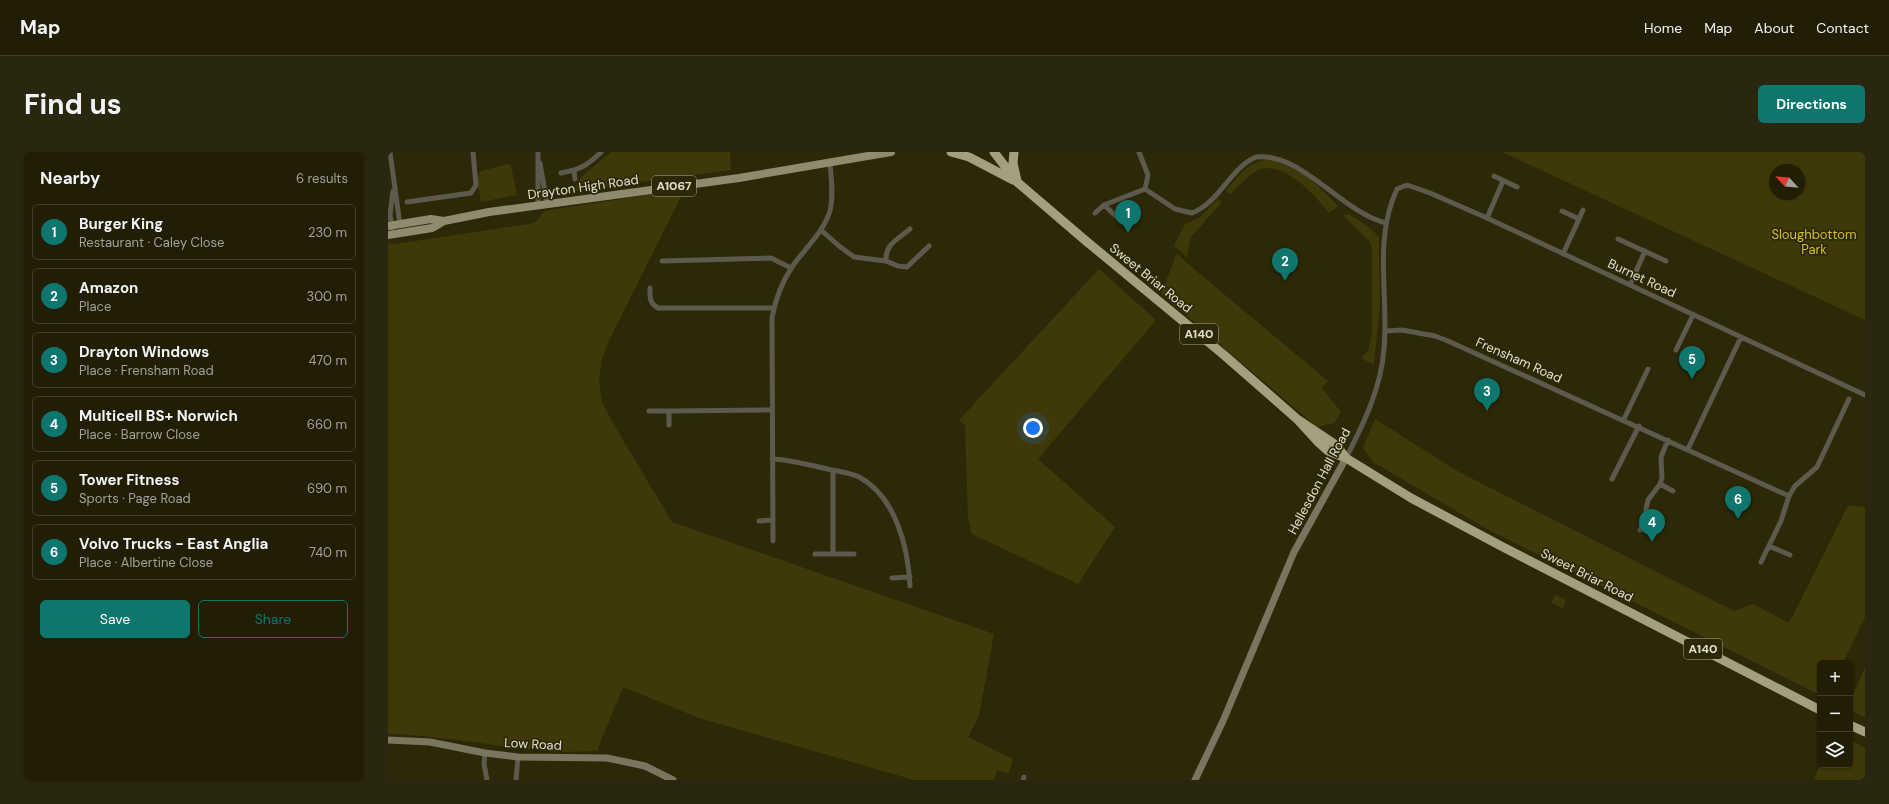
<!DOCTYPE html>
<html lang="en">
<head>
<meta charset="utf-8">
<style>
	:root { --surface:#221e06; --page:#2a2710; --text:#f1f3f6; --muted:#a2a29b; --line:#3f3c28; --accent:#0f766e }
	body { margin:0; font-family:"DM Sans",sans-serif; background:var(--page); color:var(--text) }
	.controls { position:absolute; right:12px; bottom:12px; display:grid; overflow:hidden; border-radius:6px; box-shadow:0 1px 3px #0004 }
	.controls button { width:36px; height:36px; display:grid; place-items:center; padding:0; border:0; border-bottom:1px solid var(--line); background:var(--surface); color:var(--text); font:20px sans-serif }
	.compass { position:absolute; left:1381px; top:12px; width:36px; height:36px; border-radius:50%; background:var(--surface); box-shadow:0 1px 3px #0004; rotate:296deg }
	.you { position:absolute; left:645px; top:276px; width:14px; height:14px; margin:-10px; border:3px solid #fff; border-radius:50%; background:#1a73e8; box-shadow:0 0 0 6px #1a73e833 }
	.badge { display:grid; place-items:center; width:26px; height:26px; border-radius:50%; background:var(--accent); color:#fff; font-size:13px; font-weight:700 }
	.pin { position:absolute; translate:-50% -33px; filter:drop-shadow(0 1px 2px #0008) }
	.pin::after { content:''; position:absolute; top:21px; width:14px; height:12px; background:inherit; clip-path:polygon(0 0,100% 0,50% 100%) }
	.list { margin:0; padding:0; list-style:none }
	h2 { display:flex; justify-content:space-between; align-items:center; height:52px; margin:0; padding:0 16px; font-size:17px }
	h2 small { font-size:13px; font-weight:400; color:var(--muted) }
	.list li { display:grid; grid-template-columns:26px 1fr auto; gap:12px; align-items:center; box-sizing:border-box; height:56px; margin:0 8px 8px; padding:0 8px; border:1px solid var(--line); border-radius:6px }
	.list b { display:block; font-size:15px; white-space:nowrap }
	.list p { margin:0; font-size:13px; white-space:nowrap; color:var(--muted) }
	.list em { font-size:13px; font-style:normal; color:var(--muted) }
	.actions { display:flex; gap:8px; padding:12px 16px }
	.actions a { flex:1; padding:9px 0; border:1px solid var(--accent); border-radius:6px; text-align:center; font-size:14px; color:var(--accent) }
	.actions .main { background:var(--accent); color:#fff }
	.icon { flex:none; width:22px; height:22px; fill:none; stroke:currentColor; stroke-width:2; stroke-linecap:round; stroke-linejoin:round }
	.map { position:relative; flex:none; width:1477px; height:628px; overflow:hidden; border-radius:6px }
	header { display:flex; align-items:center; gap:24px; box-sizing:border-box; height:56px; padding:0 20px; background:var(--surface); border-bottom:1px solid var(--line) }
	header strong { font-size:19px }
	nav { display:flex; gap:22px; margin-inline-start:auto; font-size:14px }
	.intro { display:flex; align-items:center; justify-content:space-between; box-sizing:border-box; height:96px; padding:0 24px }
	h1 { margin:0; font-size:28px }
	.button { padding:10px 18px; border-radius:6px; background:var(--accent); color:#fff; font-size:14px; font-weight:700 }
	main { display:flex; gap:24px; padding:0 24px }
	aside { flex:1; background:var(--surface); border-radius:6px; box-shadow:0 1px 3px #0004 }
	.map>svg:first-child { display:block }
	.green { fill:#3f3808; fill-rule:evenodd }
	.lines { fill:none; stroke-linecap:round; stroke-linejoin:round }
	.street { stroke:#5c5a4c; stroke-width:5 }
	.secondary { stroke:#797660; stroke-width:7 }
	.primary { stroke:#908b6e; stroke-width:8 }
	.highway { stroke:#a49f7c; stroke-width:9 }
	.labels { text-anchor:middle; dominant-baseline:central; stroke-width:3.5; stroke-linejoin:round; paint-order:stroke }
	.shield { fill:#2d2808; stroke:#aca892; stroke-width:1 }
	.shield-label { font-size:12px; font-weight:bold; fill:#e2dfcd }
	.street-label { font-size:13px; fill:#e2dfcd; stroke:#2d2808 }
	.park-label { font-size:13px; fill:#d5bf2e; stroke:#2d2808 }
</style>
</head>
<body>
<header>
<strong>Map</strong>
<nav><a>Home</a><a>Map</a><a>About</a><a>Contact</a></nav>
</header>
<div class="intro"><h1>Find us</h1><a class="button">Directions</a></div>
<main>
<aside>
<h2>Nearby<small>6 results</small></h2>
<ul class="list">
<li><span class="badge">1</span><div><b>Burger King</b><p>Restaurant · Caley Close</p></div><em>230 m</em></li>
<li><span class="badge">2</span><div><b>Amazon</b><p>Place</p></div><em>300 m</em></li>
<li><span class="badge">3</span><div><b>Drayton Windows</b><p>Place · Frensham Road</p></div><em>470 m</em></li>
<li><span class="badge">4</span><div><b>Multicell BS+ Norwich</b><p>Place · Barrow Close</p></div><em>660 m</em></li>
<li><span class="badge">5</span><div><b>Tower Fitness</b><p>Sports · Page Road</p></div><em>690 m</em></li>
<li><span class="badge">6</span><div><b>Volvo Trucks - East Anglia</b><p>Place · Albertine Close</p></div><em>740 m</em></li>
</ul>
<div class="actions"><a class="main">Save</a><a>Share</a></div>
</aside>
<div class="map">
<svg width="1477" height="628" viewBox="0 0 1477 628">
	<rect width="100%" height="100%" fill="#2d2808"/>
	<!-- green -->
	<path class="green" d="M223,0H342L343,18L186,39L192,26Z
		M1114,0H1477V168ZM1387,18H1411V42H1387Z
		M882,6L915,19L950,54L941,61C926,42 892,3 865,21C857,27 850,35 842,42L838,39C853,20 858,13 882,6Z
		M121,12L123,14L129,43L93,50C92,41 86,27 93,19Z
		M297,37L221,189L214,207L211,229L214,250L225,271L284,370L606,482L591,564L580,585L625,607L621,621L609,619L606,628H526L311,566L235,535L209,599C192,599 175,601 159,599C106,595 54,583 0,582V91L7,92L147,71L156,59Z
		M830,47L834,50L803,85L799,105L786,94L797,72L811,66Z
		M961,62L982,76L991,85L992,154L986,213L973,206L980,199L984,181V96L982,90L955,63Z
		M789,101L800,112L940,229L934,236L953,260L946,271L929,275L773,142Z
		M711,117L768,168L650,307L727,375L690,432L584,382L580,366L577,273L571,268Z
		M987,267L1071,320L1346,459L1365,452L1401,471L1460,353L1477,355V465L1455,511H1432V543L1097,376L985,310L975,295Z
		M1168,443L1178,448L1175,457L1163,450Z
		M1477,515V566L1462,558V550Z
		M1462,588L1477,596V628H1426L1432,613H1462Z"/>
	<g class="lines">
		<!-- street -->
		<path class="street" d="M2,0L12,73
			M152,11L159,52
			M186,19L187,27
			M173,21C193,17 199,14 213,0
			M1106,24L1129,35
			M757,37L787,57L804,61C832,50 842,16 868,5C914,0 953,60 998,71
			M19,50L83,41L88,33L85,0
			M150,53V0
			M716,53L731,67
			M1174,59L1191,67L1175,102
			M707,61L716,53L757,37L760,23L751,0
			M1099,66L1115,29
			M1191,67L1195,58
			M4,76L2,63L5,39
			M433,78L451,94L466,105L498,109L510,114L519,115L541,94
			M1230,87L1278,109
			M274,109L383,106L403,116
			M498,109C497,92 510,87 522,77
			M1242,133L1257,99
			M262,136C262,145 261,151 270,156H386
			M997,179L1014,178L1047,184L1060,189L1401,344
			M1288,198L1305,163
			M261,259H281
			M1236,267L1260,217
			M281,273V259L384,258
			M1280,288L1273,305L1274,326L1272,332L1285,339
			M1300,297L1353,185
			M958,306C976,271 993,236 996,197C1001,144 985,88 1009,37L1019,33L1042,41L1099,66L1477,243
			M384,307C402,308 418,312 435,316C446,319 461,320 471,325C508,345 520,395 522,434
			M445,318V402H466
			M1224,327L1251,274
			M371,369L385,368
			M1256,370L1268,375
			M1252,378L1258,364V357L1260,348L1272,332
			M385,389L384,166C387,149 394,130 404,115C417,96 435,81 442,59C446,43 443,26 442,10
			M1381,394L1402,403
			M427,402H445
			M1373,410L1393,369L1401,344L1407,334L1429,315L1461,247
			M504,426L522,425
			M97,601L96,612L99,628
			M128,628L130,605
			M635,628L636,625"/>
		<!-- secondary -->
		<path class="secondary" d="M0,588L42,590L97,601L130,605L219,606L257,614L285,628
			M807,628L835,569L906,400L958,306"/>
		<!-- primary -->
		<path class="primary" d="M0,74L43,67L56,69
			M0,83L44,76L56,69L101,60L351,26L503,0"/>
		<!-- highway -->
		<path class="highway" d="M563,0L581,5L625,28
			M606,0L629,30L698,89L836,203L909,267L948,293L958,306
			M626,0L625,11L629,29
			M909,267L931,291L940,299L958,306L1023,346L1113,394L1432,558
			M1462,573L1477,580"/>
	</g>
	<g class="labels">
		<!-- shield labels -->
		<g class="shield">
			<rect x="264" y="24" width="44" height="20" rx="3"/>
			<rect x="792" y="172" width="38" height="20" rx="3"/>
			<rect x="1296" y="487" width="38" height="20" rx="3"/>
		</g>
		<g class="shield-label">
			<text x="286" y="34">A1067</text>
			<text x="811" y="182">A140</text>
			<text x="1315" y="497">A140</text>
		</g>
		<!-- street labels -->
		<g class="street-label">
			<text transform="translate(195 35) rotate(-8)">Drayton High Road</text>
			<text transform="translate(763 126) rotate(39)">Sweet Briar Road</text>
			<text transform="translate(1254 126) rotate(25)">Burnet Road</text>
			<text transform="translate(1131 208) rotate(24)">Frensham Road</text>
			<text transform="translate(931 329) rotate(-62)">Hellesdon Hall Road</text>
			<text transform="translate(1199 423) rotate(27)">Sweet Briar Road</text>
			<text transform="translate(145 592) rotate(3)">Low Road</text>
		</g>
		<!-- park labels -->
		<g class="park-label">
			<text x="1426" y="82">Sloughbottom<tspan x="1426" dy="15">Park</tspan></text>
		</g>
	</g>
</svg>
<div class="controls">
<button>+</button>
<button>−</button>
<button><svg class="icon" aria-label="layers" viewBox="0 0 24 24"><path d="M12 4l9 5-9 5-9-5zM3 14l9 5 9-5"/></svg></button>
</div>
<svg class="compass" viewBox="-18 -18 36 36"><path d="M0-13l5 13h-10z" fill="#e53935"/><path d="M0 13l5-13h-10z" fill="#a2a29b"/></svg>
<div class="you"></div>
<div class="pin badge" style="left:740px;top:81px">1</div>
<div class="pin badge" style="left:897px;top:129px">2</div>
<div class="pin badge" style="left:1099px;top:259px">3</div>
<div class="pin badge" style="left:1264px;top:390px">4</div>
<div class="pin badge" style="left:1304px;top:227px">5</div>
<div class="pin badge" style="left:1350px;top:367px">6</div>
</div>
</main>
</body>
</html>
